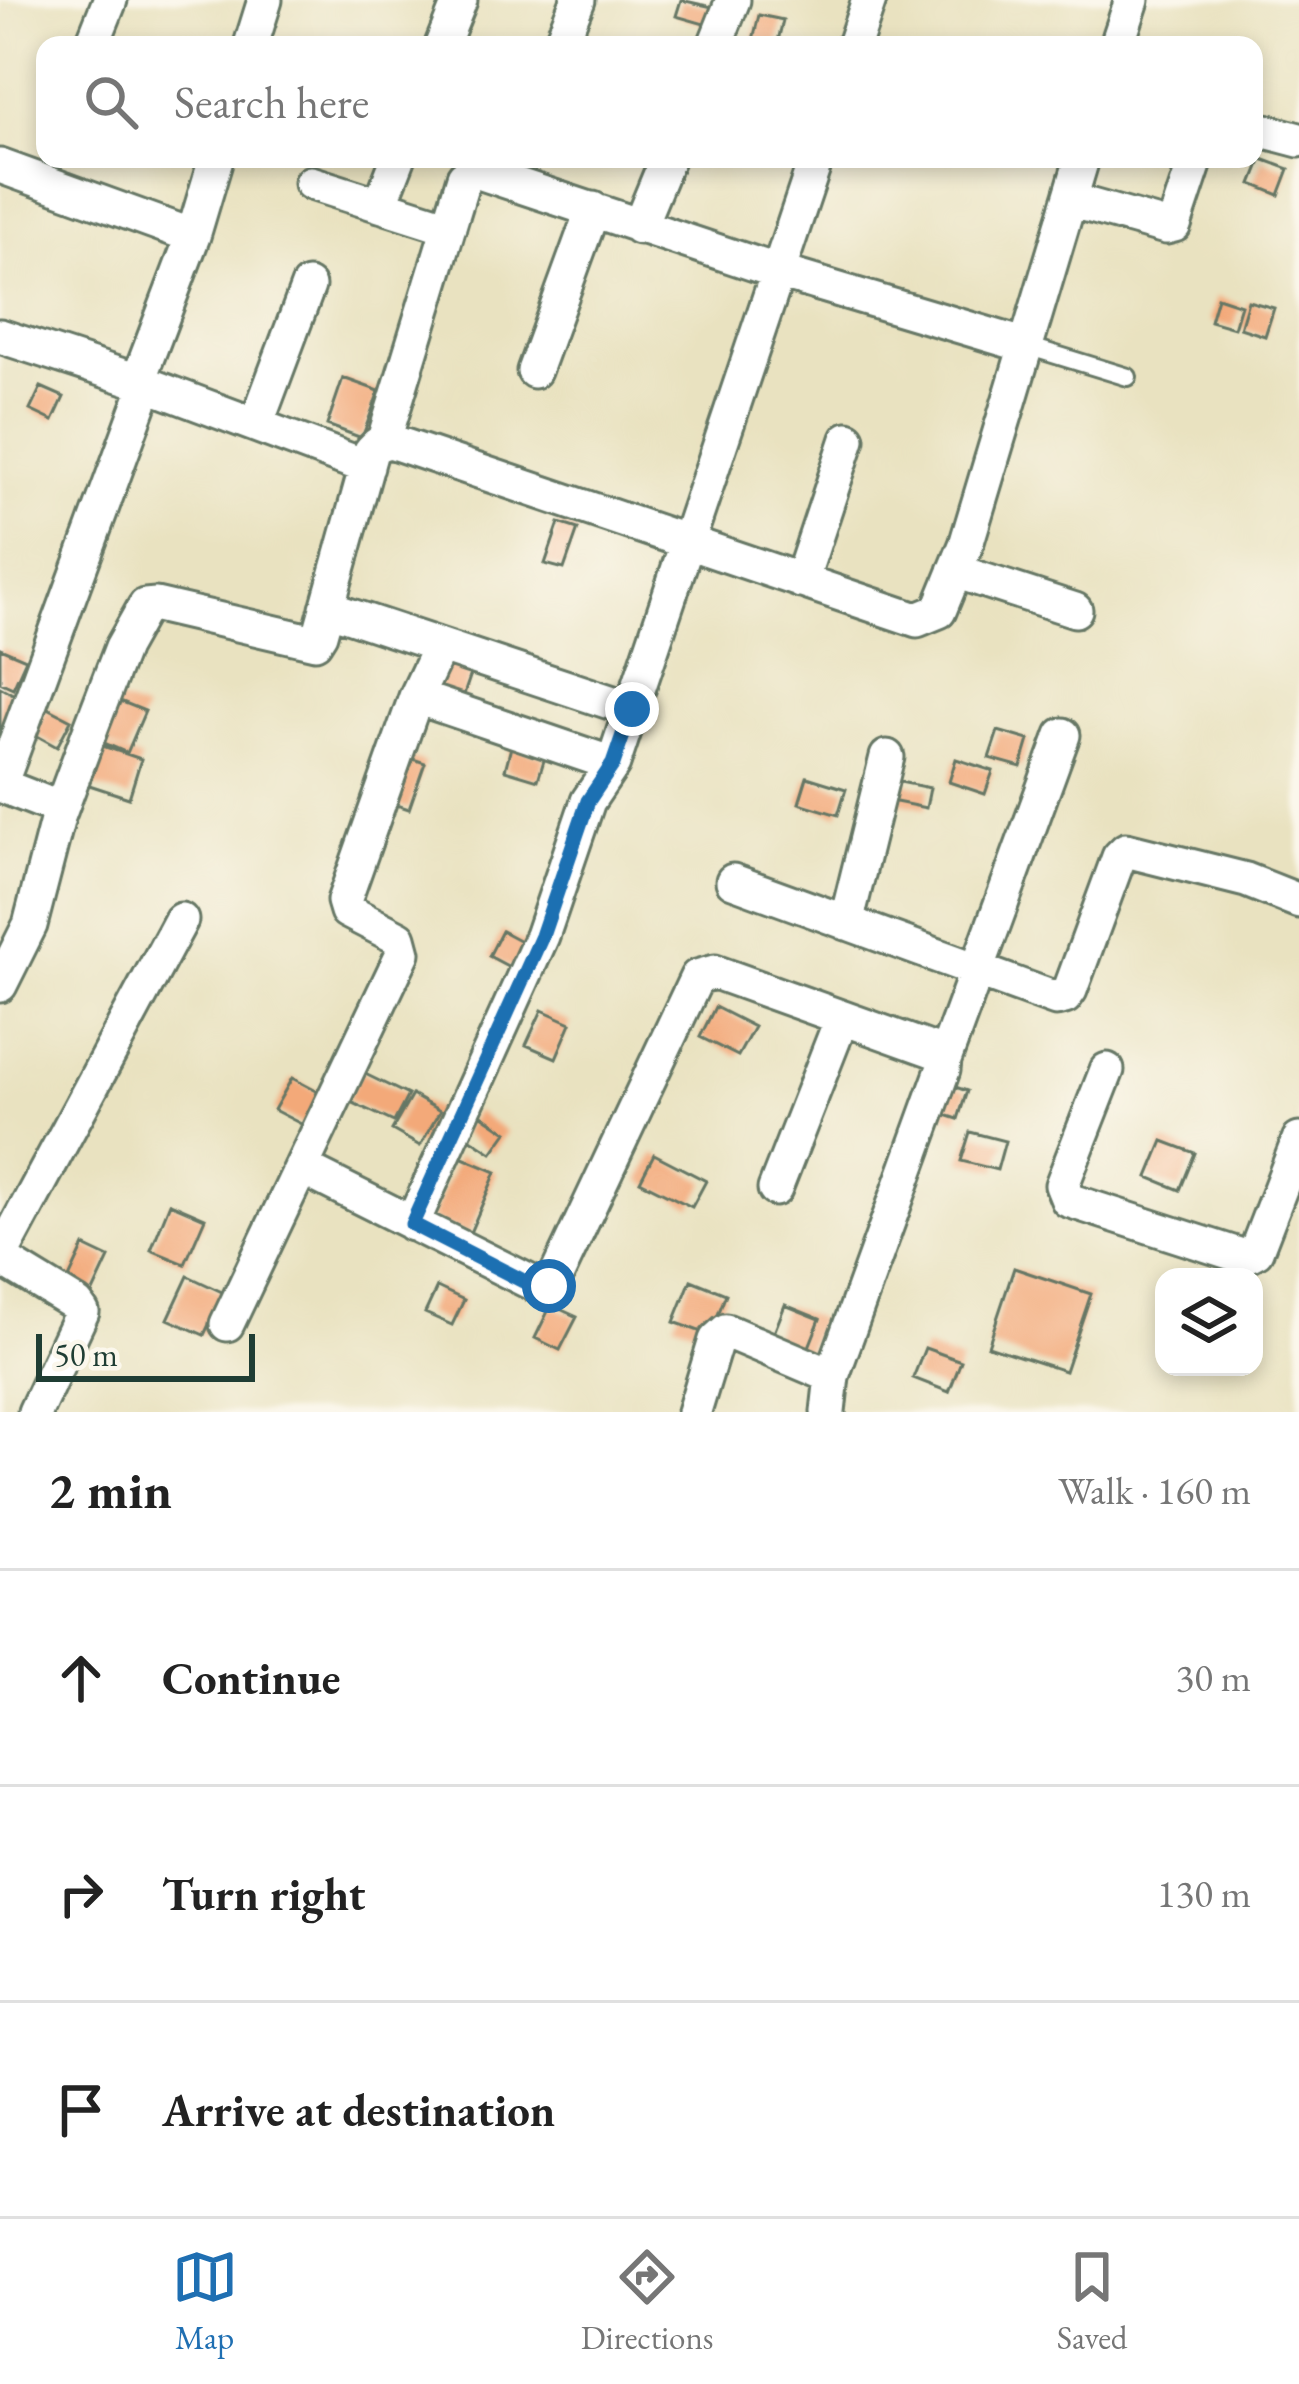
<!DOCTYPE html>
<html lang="en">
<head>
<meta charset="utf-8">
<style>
	:root { --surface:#fff; --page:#f6f6f6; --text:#222; --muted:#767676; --line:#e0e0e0; --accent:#1f6fb2 }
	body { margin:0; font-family:"EB Garamond",serif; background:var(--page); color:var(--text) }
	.controls { position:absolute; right:36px; bottom:36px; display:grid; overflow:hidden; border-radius:24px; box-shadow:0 6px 18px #0003 }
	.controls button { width:108px; height:108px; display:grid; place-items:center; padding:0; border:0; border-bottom:3px solid var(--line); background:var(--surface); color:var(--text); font:60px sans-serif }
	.scale { position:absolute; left:36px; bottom:30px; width:219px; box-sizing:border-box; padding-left:12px; border:6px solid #1f3d34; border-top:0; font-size:33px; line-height:42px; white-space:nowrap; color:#1f3d34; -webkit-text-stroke:9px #fbf7ec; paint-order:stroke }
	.stop { position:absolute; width:36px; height:36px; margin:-27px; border:9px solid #1f6fb2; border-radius:50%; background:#fff }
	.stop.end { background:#1f6fb2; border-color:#fff; box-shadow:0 3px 12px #0008 }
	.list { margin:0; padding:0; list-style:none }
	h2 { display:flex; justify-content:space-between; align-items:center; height:156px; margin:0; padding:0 48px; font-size:51px }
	h2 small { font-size:39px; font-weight:400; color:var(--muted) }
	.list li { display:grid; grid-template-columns:78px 1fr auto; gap:36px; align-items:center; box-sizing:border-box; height:216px; padding:0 48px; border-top:3px solid var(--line) }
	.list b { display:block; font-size:45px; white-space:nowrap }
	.list em { font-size:39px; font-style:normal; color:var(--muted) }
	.icon { flex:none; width:66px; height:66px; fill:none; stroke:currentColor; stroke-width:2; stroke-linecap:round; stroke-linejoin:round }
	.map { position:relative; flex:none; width:1299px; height:1412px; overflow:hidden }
	.search { position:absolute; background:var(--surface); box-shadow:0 6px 18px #0003; left:36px; right:36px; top:36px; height:132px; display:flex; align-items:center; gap:30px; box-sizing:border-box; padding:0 42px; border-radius:24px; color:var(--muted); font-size:45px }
	.sheet { height:804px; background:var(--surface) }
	nav { display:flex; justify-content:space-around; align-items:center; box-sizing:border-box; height:168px; border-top:3px solid var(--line); background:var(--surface); font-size:33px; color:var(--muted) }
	nav a { display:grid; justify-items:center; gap:6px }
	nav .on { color:var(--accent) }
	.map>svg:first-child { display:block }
	.building { fill:#f3a979 }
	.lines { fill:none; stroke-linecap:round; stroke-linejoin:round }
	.lane-casing { stroke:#667765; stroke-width:22 }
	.street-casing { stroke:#667765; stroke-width:39 }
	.lane { stroke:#fff; stroke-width:16 }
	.street { stroke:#fff; stroke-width:33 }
	.route { stroke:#1f6fb2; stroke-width:15 }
</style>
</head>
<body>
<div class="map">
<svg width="1299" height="1412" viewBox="0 0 1299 1412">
	<rect width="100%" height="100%" fill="#fbf7ec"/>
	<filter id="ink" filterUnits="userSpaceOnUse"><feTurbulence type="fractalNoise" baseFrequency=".00833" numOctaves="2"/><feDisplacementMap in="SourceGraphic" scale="24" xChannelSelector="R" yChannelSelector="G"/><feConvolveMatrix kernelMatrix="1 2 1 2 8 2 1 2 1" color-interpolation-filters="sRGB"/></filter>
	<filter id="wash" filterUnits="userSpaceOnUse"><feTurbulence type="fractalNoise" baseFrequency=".004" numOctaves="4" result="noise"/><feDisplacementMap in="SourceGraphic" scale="48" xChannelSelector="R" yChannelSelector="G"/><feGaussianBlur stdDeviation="2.7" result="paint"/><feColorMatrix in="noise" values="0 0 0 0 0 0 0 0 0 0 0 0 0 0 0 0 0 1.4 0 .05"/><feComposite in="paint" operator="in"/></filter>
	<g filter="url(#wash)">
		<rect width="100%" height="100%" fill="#e9e2c0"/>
		<g id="blocks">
			<!-- building -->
			<path class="building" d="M681,0L717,8L711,26L676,16Z
				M759,15L783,20L777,45L752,44Z
				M1262,159L1289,169L1279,195L1252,184Z
				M1217,297L1241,305L1234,328L1210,321Z
				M1248,301L1274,308L1265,336L1240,328Z
				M343,378L379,391L362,438L327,425Z
				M41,387L64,397L53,421L30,410Z
				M559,523L578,529L564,569L545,564Z
				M0,648L26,659L13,688L0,682Z
				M441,655L474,665L460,706L427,695Z
				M0,687L22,699L4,733L0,731Z
				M115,699L145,711L127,753L97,740Z
				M48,708L71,720L57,747L34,734Z
				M998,731L1029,740L1021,767L989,758Z
				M88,741L141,759L129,798L74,780Z
				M511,747L545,757L538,780L505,770Z
				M398,754L425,763L409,809L382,800Z
				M956,759L993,771L985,794L949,782Z
				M807,777L846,789L838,815L799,803Z
				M885,779L930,788L926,808L881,799Z
				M502,931L532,947L519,972L489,956Z
				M715,1007L754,1027L738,1056L700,1037Z
				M542,1010L571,1023L556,1058L526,1045Z
				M361,1072L408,1095L394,1122L347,1100Z
				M292,1078L326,1096L309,1128L274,1110Z
				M944,1083L967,1091L958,1119L936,1112Z
				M412,1095L440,1111L420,1146L392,1130Z
				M476,1111L507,1132L492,1153L462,1133Z
				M970,1132L1005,1141L997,1170L961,1161Z
				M1163,1141L1195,1153L1180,1190L1148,1177Z
				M654,1154L706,1181L692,1207L640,1181Z
				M458,1156L496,1172L469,1235L431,1219Z
				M170,1203L205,1218L185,1264L151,1250Z
				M84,1246L109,1258L88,1303L63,1291Z
				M1014,1268L1091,1294L1065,1371L988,1346Z
				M188,1276L224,1293L204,1335L168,1319Z
				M691,1280L726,1294L710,1335L674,1322Z
				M437,1287L464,1300L452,1325L425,1313Z
				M551,1305L577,1317L560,1350L535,1338Z
				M785,1305L820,1319L805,1357L770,1343Z
				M925,1348L961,1361L949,1392L913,1378Z"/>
		</g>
	</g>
	<g filter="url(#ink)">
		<use href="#blocks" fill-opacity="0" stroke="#667765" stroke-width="3"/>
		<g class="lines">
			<!-- lane casing -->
			<g class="lane-casing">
				<path id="lane" d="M1027,346L1128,377"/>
			</g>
			<!-- street casing -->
			<g class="street-casing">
				<path id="street" d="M92,45L110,0
					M251,45L265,0
					M442,45L460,0
					M560,45L578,0
					M715,45L733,0
					M854,45L869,0
					M1117,45L1132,0
					M1254,128L1299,140
					M0,166L193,236
					M311,183L449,227
					M1070,200L1166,227L1174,225L1196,159
					M380,205L398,159
					M639,227L667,159
					M0,336L138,381L193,236L216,159
					M534,371L593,209
					M138,381L367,467
					M256,425L308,286
					M383,443L464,177L476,171L779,272L1027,346
					M955,571L1075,610
					M801,581L848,439
					M327,608L631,709
					M416,697L613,764
					M61,809L0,785L147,384
					M733,881L1056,999L1065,997L1070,990L1119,857L1126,850L1246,880L1299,901
					M846,923L887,757
					M0,985L30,925L58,817L92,725L122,647L145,606L156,605L315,642L320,634L371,451L378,444L390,441L917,620L939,611L966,545L1082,159
					M944,1060L1063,735
					M1107,1070L1062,1185L1068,1200L1245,1257L1256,1251L1299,1140
					M302,1168L542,1288L553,1283L697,977L715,972L938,1052L944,1060L943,1070L832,1376L828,1412
					M775,1189L842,1018
					M412,1224L542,936L588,801L613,764L816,159
					M0,1257L181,920
					M0,1258L77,1305L82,1312L35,1412
					M227,1324L403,953L399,938L347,911L344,901L416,697L440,646
					M694,1412L716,1340L726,1331L832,1376"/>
			</g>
			<!-- lane -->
			<use href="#lane" class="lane"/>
			<!-- street -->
			<use href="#street" class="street"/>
		</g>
	</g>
	<g class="lines" filter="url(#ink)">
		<!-- route -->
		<path class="route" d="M549,1286L537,1288L412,1224L542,936L588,801L613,764L632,709"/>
	</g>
</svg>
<div class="controls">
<button><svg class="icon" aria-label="layers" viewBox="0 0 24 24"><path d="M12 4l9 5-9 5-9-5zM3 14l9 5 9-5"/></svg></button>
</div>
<div class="scale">50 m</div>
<div class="stop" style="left:549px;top:1286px"></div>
<div class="stop end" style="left:632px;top:709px"></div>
<div class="search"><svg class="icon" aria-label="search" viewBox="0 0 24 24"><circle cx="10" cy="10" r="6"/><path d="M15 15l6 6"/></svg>Search here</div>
</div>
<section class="sheet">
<h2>2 min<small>Walk · 160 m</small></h2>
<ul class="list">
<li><svg class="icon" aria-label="ahead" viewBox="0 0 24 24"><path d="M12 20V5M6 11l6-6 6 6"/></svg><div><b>Continue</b></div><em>30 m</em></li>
<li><svg class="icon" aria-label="right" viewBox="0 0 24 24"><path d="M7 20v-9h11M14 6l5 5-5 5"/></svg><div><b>Turn right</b></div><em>130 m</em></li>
<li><svg class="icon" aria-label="arrive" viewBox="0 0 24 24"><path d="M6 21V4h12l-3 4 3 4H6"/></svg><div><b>Arrive at destination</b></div></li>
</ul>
</section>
<nav>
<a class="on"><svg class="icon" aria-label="map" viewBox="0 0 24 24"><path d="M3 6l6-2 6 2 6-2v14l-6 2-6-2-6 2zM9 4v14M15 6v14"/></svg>Map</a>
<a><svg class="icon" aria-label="directions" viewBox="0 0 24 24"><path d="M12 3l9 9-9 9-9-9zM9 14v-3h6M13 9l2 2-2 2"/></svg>Directions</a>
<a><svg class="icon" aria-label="saved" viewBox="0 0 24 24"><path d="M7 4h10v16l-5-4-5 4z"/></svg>Saved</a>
</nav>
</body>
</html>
